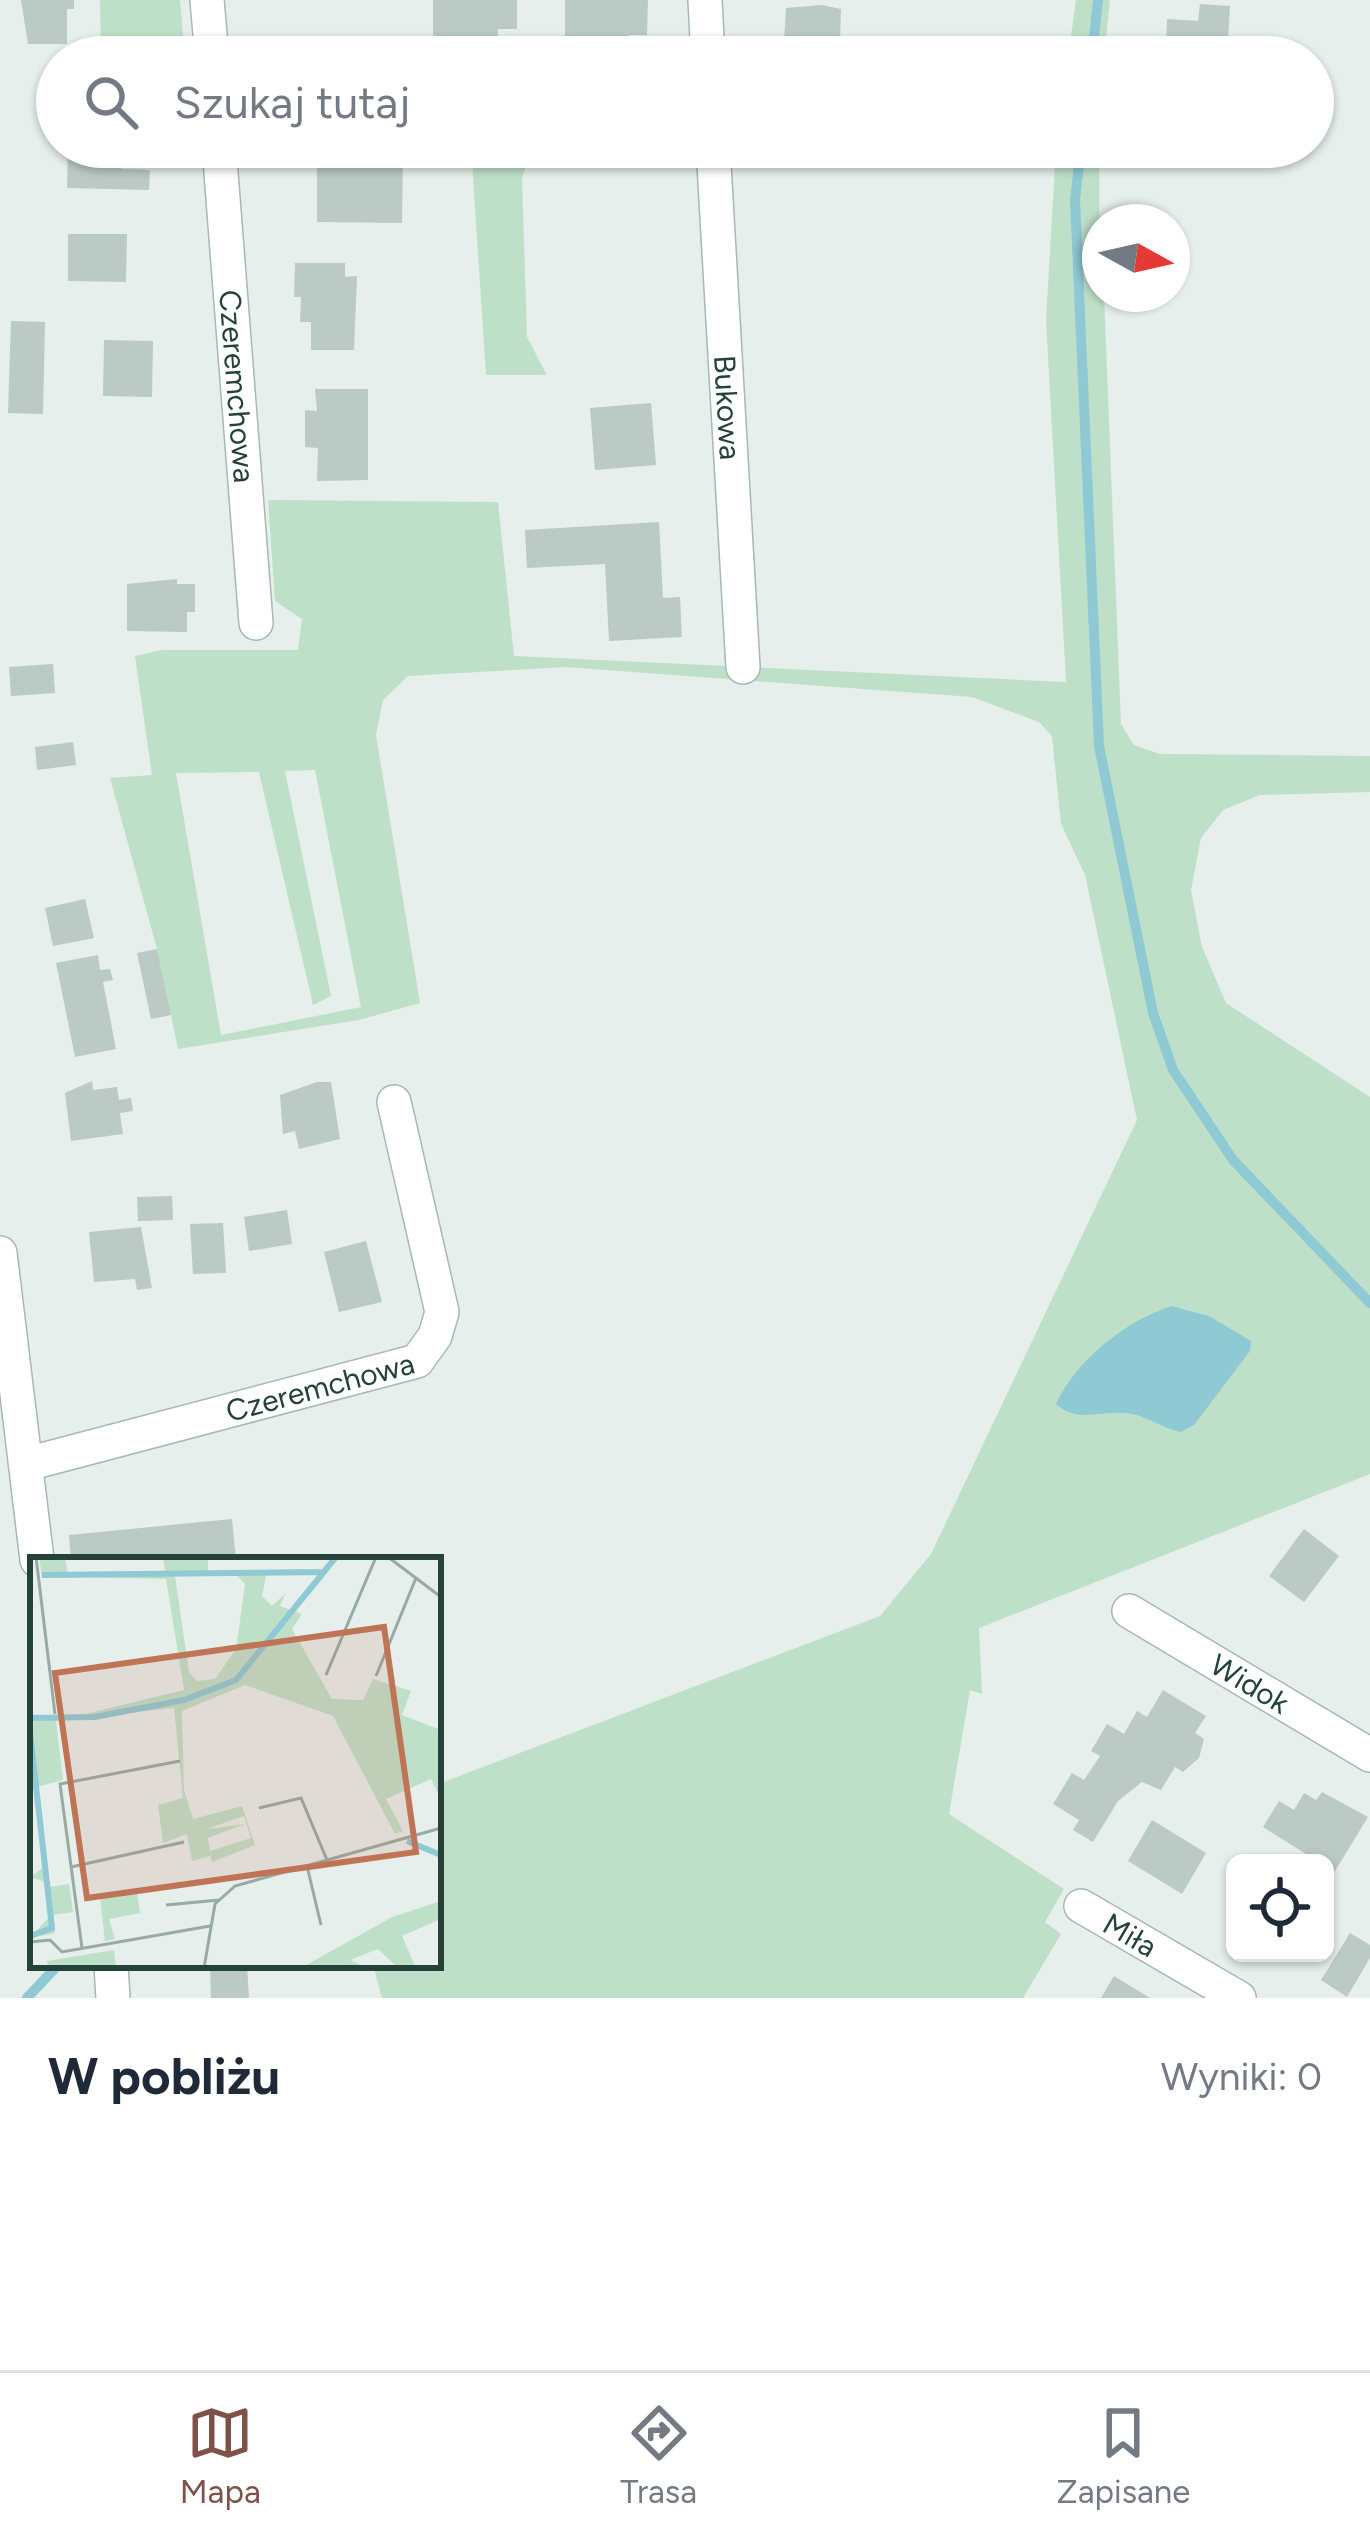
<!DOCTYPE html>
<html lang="pl">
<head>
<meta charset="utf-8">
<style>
	:root { --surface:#fff; --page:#f2f2f3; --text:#1f2937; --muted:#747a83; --line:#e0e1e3; --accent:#7f5249 }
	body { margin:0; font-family:Figtree,sans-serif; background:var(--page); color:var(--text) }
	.controls { position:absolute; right:36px; bottom:36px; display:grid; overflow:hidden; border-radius:18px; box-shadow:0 3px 9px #0004 }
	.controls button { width:108px; height:108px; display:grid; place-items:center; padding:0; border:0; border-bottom:3px solid var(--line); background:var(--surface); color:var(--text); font:60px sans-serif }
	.compass { position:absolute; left:1082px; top:204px; width:108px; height:108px; border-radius:50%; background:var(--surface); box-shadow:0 3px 9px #0004; rotate:98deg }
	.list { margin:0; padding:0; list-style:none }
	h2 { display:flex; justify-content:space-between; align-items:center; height:156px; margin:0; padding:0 48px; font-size:51px }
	h2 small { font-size:39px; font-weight:400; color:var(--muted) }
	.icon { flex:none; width:66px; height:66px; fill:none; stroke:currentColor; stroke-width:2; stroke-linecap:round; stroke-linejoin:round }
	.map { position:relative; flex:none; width:1370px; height:1998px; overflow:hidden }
	.search { position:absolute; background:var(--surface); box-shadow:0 3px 9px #0004; left:36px; right:36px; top:36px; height:132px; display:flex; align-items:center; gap:30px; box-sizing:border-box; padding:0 42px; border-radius:66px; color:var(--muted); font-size:45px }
	.sheet { height:372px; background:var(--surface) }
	nav { display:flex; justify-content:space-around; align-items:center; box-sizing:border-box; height:168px; border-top:3px solid var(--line); background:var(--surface); font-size:33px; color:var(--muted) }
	nav a { display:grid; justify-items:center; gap:6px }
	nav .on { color:var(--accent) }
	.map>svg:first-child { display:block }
	.green { fill:#bfe0c8; fill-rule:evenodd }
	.water { fill:#8ec9d4 }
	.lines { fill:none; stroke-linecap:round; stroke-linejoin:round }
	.stream { stroke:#8ec9d4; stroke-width:10 }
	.building { fill:#bbcac4 }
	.minor-casing { stroke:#a8b8b2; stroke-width:36 }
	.minor { stroke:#fff; stroke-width:33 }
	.labels { text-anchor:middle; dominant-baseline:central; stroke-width:9; stroke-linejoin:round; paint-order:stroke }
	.street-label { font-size:30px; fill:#24423a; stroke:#f7fbf9 }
	.inset-river { fill:none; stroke:#8ec9d4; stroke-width:6 }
	.inset-road { fill:none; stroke:#98aaa4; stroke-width:3 }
	.view { fill:#c07456; fill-opacity:0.15; stroke:#c07456; stroke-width:6 }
	.inset-edge { fill:none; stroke:#24423a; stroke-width:6 }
</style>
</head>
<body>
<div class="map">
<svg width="1370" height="1998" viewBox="0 0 1370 1998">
	<rect width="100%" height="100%" fill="#e6efeb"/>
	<!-- green -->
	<path class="green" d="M100,0H180L185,57H101Z
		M1076,0H1110L1104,57H1068Z
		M471,147H532L522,178L527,337L547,375H486Z
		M1056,147H1099L1100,294H1104L1121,724L1134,745L1160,754L1370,756V792L1260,795L1223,810L1201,838L1191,890L1202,947L1226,1003L1370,1097V1474L979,1628L982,1694L970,1690L949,1814L1064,1889L1045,1922L1061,1934L1023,1998H382L373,1965H438V1784L880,1616L931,1554L1137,1120L1085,875L1061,824L1052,736L1039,722L972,697L565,667L408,676L383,700L376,735L420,1003L359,1020L178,1049L157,949L110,778L152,775L135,656L162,650H298L302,619L275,601L268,500L498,502L514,656L1066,682L1046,321ZM315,770L361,1007L221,1035L176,773L259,772L313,1005L331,996L285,771Z"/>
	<!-- water -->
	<path class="water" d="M1171,1306L1209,1316L1251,1341L1250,1351L1194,1425L1181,1432C1160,1428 1145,1414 1124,1413C1099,1411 1077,1423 1056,1404C1078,1358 1125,1322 1171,1306Z"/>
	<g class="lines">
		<!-- stream -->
		<path class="stream" d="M1092,57L1098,0
			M1081,147L1075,200L1099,746L1153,1013L1173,1070L1233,1160L1370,1303
			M27,1998L58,1965"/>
	</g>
	<!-- building -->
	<path class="building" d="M21,0H74V9H67V44H28Z
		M433,0H517V29H498V36H433Z
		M565,0H648L647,35H629V42H565Z
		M1200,4L1230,6L1227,57H1166L1167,19L1198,21Z
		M822,5L841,9L840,43H879V57H783L786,8Z
		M68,147H123L121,169L150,170L149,190L67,188Z
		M317,152H403L402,223L317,222Z
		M68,234H127L126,282L68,281Z
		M295,263H345V277L357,276L354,350H311V322H300L301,297H294Z
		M11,321L45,322L43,414L8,413Z
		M104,340L153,341L152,397L103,396Z
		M315,389H368V480L317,481L318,448L305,447V410L317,411Z
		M651,403L656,465L595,470L590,408Z
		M659,522L663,598L680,597L682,637L609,641L605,564L527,568L525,530Z
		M177,579V584H195V612H187V632L127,631V584Z
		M53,664L55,693L11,696L9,667Z
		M73,742L76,765L37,770L35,747Z
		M85,899L94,938L53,946L45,908Z
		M157,949L171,1015L151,1019L137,953Z
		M98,955L100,970L110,969L113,980L103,982L116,1049L75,1057L56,963Z
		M92,1081L93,1090L117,1087L119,1100L131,1098L133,1111L120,1113L123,1134L71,1141L65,1093Z
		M317,1082H331L340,1139L299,1149L295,1131L283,1134L280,1095Z
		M172,1196L173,1220L138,1221L137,1197Z
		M287,1210L292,1244L249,1251L244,1217Z
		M223,1223L226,1273L193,1274L190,1224Z
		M141,1227L152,1288L137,1290L135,1279L94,1282L89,1232Z
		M366,1241L382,1302L339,1312L324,1252Z
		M232,1519L236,1560H71L69,1535Z
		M1304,1529L1339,1556L1304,1602L1269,1576Z
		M1163,1690L1206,1716L1195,1733L1204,1739L1199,1758L1183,1772L1175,1767L1161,1790L1142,1782L1118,1801L1093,1842L1073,1830L1079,1820L1053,1804L1072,1773L1084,1780L1100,1756L1091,1751L1107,1724L1124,1734L1137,1711L1147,1717Z
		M1322,1792L1368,1817L1332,1876L1325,1863H1311L1309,1856L1263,1827L1279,1801L1294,1810L1304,1793L1316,1800Z
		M1152,1820L1206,1853L1182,1894L1128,1861Z
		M1350,1933L1370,1945V1958L1347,1997L1321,1980Z
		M210,1965H247L249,1998H211Z
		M1114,1976L1150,1998H1101Z"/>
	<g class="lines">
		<!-- minor casing -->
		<g class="minor-casing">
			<g id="minor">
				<path d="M207,0L212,57"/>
				<path d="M705,0L708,57"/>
				<path id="s1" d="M219,147L256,623"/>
				<path id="s2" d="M713,147L743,667"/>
				<path d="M0,1253L37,1560"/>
				<path id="s3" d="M27,1464L417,1361L435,1336L442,1312L394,1102"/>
				<path id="s4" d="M1129,1611L1370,1755"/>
				<path id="s5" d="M1081,1906L1239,1998"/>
				<path d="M111,1965L113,1998"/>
			</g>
		</g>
		<!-- minor -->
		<use href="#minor" class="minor"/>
	</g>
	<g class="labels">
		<!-- street labels -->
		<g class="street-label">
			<text stroke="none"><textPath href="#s1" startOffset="240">Czeremchowa</textPath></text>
			<text stroke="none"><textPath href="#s2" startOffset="261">Bukowa</textPath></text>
			<text stroke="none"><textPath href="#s3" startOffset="303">Czeremchowa</textPath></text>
			<text stroke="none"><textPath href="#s4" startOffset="141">Widok</textPath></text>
			<text stroke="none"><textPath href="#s5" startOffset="57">Miła</textPath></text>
		</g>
	</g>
	<!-- overview -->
	<g transform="translate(30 1557)">
		<rect width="411" height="411" fill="#e6efeb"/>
		<path d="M9,0H35L38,18L135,16L133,0H178V15L237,14L232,39L242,49L255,37L250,49L272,57L262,72L302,142L333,143L343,122L381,134L372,158L411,173V242L401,222L356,242L373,274L365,277L303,159L215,128L152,154L154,233L163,262L212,249L225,288L182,305L180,299L162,304L157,277L133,286L128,248L153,241L144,151L26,164L33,223L7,230L19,330L39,327L43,355L23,358L25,376L0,381L20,359L16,325L0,320L14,310L0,160L51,158L154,133L136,22L12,20ZM145,19L206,18L215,27L206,92L185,122L167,124L159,115ZM214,259L221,281L180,294L178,281L215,267L177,272ZM107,335L110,356L79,362L85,382L75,384L70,341ZM411,344V362L372,379L386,411H368L348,392L320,403L338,411H271L362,360ZM84,393L86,411H18L17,404Z" fill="#bfe0c8" fill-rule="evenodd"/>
		<path class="inset-river" d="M12,18L293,15M0,161L65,160L154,143L206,123L306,0M0,176L22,371L0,379M377,284L411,298"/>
		<path class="inset-road" d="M6,0L25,157M358,0L411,40M296,118L346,0M346,119L386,21M229,251L271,241L297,303M277,309L291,368M41,310L154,285M136,348L189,343M0,385L20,383L32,395L180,369M52,391L30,227L150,204M174,411L185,347L205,329L411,271"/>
		<path class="view" d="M354,70L386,295L57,341L25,116Z"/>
		<rect width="411" height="411" class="inset-edge"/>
	</g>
</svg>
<div class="controls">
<button><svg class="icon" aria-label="locate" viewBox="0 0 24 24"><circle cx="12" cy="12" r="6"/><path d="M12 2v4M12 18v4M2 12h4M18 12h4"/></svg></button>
</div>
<svg class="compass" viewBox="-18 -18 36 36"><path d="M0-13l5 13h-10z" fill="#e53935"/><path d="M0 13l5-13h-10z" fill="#747a83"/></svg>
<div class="search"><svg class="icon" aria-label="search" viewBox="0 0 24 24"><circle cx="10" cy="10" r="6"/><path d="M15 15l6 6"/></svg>Szukaj tutaj</div>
</div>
<section class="sheet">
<h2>W pobliżu<small>Wyniki: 0</small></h2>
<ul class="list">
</ul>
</section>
<nav>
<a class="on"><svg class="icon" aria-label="map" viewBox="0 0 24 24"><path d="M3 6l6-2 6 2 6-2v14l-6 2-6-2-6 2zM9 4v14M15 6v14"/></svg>Mapa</a>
<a><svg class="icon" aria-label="directions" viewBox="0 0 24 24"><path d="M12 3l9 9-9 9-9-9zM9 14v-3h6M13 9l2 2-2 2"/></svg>Trasa</a>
<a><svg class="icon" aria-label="saved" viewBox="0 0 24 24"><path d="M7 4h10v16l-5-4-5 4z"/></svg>Zapisane</a>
</nav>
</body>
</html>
